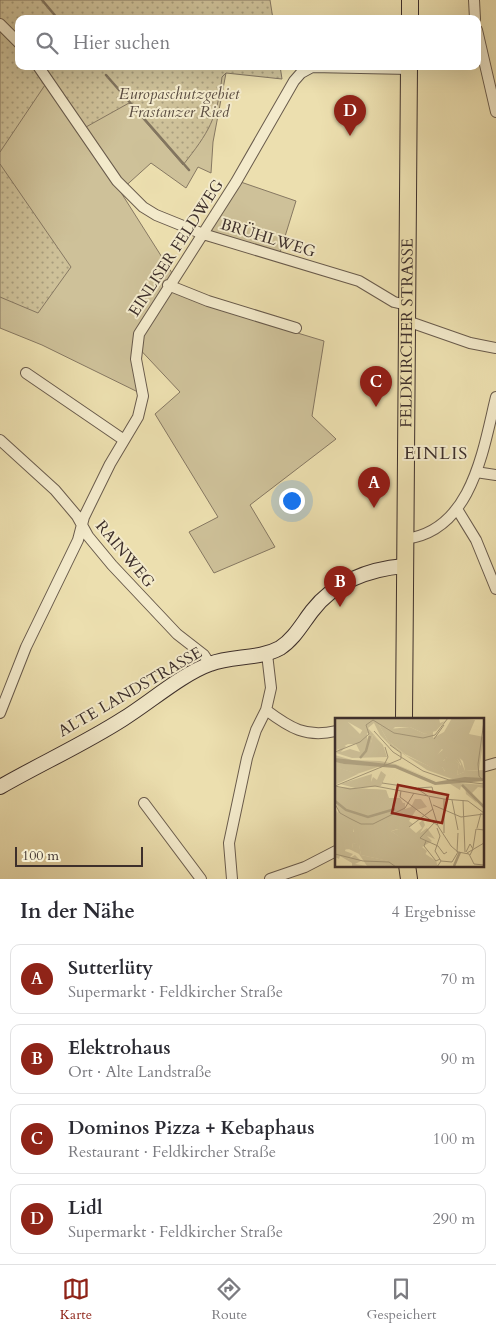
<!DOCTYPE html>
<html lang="de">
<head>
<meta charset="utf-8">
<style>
	:root { --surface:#fff; --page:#f2f2f3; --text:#2b2b33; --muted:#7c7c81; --line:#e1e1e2; --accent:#8f2418 }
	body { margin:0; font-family:Cardo,serif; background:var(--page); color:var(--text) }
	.scale { position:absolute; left:15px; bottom:12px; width:128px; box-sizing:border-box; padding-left:5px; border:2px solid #3d2f2b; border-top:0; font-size:14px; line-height:18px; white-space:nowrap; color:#3d2f2b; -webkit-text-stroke:4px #f3eacb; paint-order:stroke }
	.you { position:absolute; left:291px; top:500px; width:18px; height:18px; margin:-12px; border:4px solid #fff; border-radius:50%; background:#1a73e8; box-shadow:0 0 0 8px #1a73e833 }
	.badge { display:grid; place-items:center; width:32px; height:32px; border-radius:50%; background:var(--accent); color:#fff; font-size:16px; font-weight:700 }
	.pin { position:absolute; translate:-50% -41px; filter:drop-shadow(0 1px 2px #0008) }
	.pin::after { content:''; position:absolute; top:26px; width:18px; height:15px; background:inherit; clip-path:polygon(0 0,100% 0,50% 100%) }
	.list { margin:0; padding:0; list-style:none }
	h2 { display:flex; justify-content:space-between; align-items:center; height:65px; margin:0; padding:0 20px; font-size:21px }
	h2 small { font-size:16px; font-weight:400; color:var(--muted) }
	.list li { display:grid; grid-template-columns:32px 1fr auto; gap:15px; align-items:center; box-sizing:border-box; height:70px; margin:0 10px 10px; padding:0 10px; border:1px solid var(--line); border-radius:10px }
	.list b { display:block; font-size:19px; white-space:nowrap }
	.list p { margin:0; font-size:16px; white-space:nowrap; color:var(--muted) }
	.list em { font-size:16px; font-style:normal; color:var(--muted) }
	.icon { flex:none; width:28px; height:28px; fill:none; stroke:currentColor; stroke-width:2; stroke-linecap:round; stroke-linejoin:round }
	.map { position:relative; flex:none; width:496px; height:879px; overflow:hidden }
	.search { position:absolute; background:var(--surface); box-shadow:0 5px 20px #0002; left:15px; right:15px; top:15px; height:55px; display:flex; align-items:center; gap:12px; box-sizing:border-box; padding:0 18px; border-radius:10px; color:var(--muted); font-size:19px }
	.sheet { height:385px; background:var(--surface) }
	nav { display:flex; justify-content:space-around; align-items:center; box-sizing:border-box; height:70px; border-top:1px solid var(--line); background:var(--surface); font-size:14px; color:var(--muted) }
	nav a { display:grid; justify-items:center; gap:2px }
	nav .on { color:var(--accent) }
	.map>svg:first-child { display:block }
	.grass { fill:#cec199; stroke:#867862 }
	.park { fill:url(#park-dots); stroke:#867862 }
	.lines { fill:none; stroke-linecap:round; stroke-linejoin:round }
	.stream { stroke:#82755f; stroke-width:2.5 }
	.minor-casing { stroke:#695b4c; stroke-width:12 }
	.secondary-casing { stroke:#3d2f2b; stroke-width:16 }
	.primary-casing { stroke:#3d2f2b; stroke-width:18 }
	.minor { stroke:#f3eacb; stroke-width:10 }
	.secondary { stroke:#f3eacb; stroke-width:14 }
	.primary { stroke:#ecdfaf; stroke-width:16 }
	.labels { text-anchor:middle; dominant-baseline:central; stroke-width:4; stroke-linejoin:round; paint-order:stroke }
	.park-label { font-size:16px; font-style:italic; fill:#5a4c41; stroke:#f3eacb }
	.street-label { font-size:16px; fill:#3d2f2b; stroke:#f3eacb }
	.neighbourhood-label { font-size:18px; letter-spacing:1px; fill:#3d2f2b; stroke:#f3eacb }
	.inset-river { fill:none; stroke:#b0a382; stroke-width:2.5 }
	.inset-road { fill:none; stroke:#a6997a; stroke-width:1 }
	.view { fill:#8f2418; fill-opacity:0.15; stroke:#8f2418; stroke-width:2.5 }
	.inset-edge { fill:none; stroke:#3d2f2b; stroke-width:2.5 }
</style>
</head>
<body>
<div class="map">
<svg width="496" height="879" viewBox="0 0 496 879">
	<defs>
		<pattern id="park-dots" width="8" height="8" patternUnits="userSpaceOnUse" patternTransform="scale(1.25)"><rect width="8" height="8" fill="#cec199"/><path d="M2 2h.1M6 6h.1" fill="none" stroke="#a89d7d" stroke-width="1.8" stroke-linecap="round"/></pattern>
	</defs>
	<rect width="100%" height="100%" fill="#ecdfaf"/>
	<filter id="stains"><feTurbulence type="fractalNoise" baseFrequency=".004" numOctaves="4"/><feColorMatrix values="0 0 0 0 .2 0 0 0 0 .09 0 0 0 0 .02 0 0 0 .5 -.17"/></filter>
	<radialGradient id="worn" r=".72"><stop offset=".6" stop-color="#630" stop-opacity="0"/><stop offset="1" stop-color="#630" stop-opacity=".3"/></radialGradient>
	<!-- grass -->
	<path class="grass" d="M0,0L19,19V66H163L226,73L213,142L211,173L198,167L186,188L151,163L120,191L172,273L165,286L205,305L324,341L312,416L336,439L250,505L275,547L214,573L189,532L218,517L155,414L180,392L133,342L140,393L42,345L0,328Z
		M232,179L296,201L278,259L197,238Z"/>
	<!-- park -->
	<path class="park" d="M0,0H270L273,19H19V66H280L282,79L226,73L222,77C217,119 209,132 183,165L129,103L86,127L47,82L0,152Z
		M0,164L71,267L38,313L0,297Z"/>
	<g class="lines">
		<!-- stream -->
		<path class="stream" d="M42,0L58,19
			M106,75L189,170"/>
		<!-- minor casing -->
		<g class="minor-casing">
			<path id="minor" d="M474,0L475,19
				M0,24L19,43
				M477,30L496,112
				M38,66L117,181L143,207L156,215L203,234L359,281L394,302L407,305
				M168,285L208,301L296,328
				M407,321L470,343L496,348
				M26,373L124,440
				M0,440L55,490L77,516L88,536L112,565L177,634L204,655L210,664
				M476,472L496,475
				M457,509L476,540L496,589
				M405,539C472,531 483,450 496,397
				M266,710C290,728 306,738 336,731
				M0,713L26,647L78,540L84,517L110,464L138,417L143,396L136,359L139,334L236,182L294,81L301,73L312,67L409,69
				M482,767L496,763
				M144,803L201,879
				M232,879L229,843L247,758L256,730L266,710L271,688L267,654
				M270,879L305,867L336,851"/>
		</g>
		<!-- secondary casing -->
		<g class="secondary-casing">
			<path id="secondary" d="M0,787C40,764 84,744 123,719C149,703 182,674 210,664C232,655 258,660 280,648C294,639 302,624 312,611C334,582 369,569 404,566"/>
		</g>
		<!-- primary casing -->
		<g class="primary-casing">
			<g id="primary">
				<path d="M410,19V0"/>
				<path id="s1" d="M404,719L409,66"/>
				<path d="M407,865L409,879"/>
			</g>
		</g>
		<!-- minor -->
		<use href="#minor" class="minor"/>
		<!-- secondary -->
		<use href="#secondary" class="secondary"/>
		<!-- primary -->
		<use href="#primary" class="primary"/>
	</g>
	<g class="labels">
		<!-- park labels -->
		<g class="park-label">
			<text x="179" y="94">Europaschutzgebiet<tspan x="179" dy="18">Frastanzer Ried</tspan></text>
		</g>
		<!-- street labels -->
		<g class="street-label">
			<text transform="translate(268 238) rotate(17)">BRÜHLWEG</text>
			<text transform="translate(176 248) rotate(-57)">EINLISER FELDWEG</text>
			<text stroke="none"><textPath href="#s1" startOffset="386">FELDKIRCHER STRASSE</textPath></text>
			<text transform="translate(125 554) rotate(50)">RAINWEG</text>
			<text transform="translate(130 692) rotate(-30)">ALTE LANDSTRASSE</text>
		</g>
		<!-- neighbourhood labels -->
		<g class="neighbourhood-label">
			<text x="436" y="453">EINLIS</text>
		</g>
	</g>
	<!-- overview -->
	<g transform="translate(335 718)">
		<rect width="149" height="149" fill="#ecdfaf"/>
		<path d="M117,0L140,2L134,16L149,19L144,52L130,53L128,43L120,36L129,54L122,57L124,46L107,31L101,38L109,43L111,37L113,44L112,49H107L111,55L117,52L119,55L115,53V57L111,58L110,53L107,55L70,36L53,23L44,7L55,11L75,9L90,16L98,12V20L109,14ZM13,4L25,16L28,11L32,13V23L36,25L38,17L48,27L52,39L17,40L1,35L7,27L11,28L6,34L15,31L25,34L21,26H13ZM0,47L2,49L23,56L0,67ZM46,53L51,57L46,68L20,70L5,66L37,56L36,64L38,59L42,62ZM0,69L51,72L56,85H70V91L76,89L80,81H86L92,89L81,92L74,103L78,106L74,109L81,115L87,110L84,105L88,102L90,107L85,115L92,110L100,121L92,118L97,123L87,129L92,133L90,137L56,113L65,111L19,106L18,116L0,117V91L3,95ZM18,125L24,126L26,137L54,143L48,149H17V145L5,138L4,141L0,139V132L11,130L10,133L18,136L13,141L20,137L26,143L20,146L32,148L24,136L12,130H17Z" fill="#cec199"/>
		<path d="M0,0H104L105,5L110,3L101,13L90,16L75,9H60L57,12L44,7L53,23L72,38L107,54L110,53L107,49H111L112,39L108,43L100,38L109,31L124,46L122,57L129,54L126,53V46L117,34L121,31L130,53L149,52V60L117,61L92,52L55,27L45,17L39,5L33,10L48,27L38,17L35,29L30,28L34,16L13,4V26L0,33ZM0,37L17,42L45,43L60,46L104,64L61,47L10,43L0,40ZM0,44L11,46L46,48L22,56L1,49ZM112,64L149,67V70L143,69L137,75L142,85L131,76L130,69L126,68L125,72ZM16,102L66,110L56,113L101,143L103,149H48L53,143L26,137L24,127L18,125L17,131L0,132V117L5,112L19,114Z" fill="#cec199"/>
		<path d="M0,69L51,72L53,80H65L69,87L63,93L66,97L73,94L76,97L64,112L58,110L57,113L47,108L25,105L10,97L12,95L0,85Z" fill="#cec199"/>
		<path d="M0,40L61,47L101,64L130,59L149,60V63L100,67L60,50L9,46L0,44Z" fill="#b0a382"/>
		<path class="inset-river" d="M25,40L31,33L35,18M127,67L149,89M0,83L11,92L33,99L60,91M119,148L125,134"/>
		<path class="inset-road" d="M149,3L143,46L144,58L149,64M39,13L58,34L88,53L114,62L149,66M99,21L109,7M0,34L25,24L34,16L31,7L38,2L59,15L88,20L100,17L113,0M49,47L53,39L50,29M47,65L81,70L93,78M0,68L15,71L40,68L109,81L133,83L149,95M0,68L66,41V35L55,27M83,70L97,69L98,73M66,73L65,79L102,107M94,79L103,108L116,128L123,134L134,136L139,146L149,147M109,81V115M117,82L123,112M128,82L130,134M0,86L5,95L14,100L26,106H38L70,90L79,75M98,87L126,99L149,96M100,104L85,120L103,128L109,136L112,134M74,109L98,91M102,110L105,118L100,133L106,143M142,110L146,95M91,123L89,128L101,143L105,141M138,130L141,111L149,112M122,134L123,115M131,134L135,126L138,131L135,137M132,135L149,125M0,136L28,143L54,144L61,149M102,149L106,143L117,144L123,134"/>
		<path class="view" d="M63,67L113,77L107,105L57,95Z"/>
		<rect width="149" height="149" class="inset-edge"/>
	</g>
	<rect width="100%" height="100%" filter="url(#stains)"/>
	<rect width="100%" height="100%" fill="url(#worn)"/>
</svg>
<div class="scale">100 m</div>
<div class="you"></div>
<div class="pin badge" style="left:374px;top:508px">A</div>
<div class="pin badge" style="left:340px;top:607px">B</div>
<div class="pin badge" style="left:376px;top:407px">C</div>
<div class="pin badge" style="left:350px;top:136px">D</div>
<div class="search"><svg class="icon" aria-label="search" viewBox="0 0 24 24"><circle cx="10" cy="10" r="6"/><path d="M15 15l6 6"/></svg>Hier suchen</div>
</div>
<section class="sheet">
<h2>In der Nähe<small>4 Ergebnisse</small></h2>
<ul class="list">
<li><span class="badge">A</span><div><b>Sutterlüty</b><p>Supermarkt · Feldkircher Straße</p></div><em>70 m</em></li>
<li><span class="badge">B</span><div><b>Elektrohaus</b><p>Ort · Alte Landstraße</p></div><em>90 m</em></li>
<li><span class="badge">C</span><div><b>Dominos Pizza + Kebaphaus</b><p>Restaurant · Feldkircher Straße</p></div><em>100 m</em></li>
<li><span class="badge">D</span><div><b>Lidl</b><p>Supermarkt · Feldkircher Straße</p></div><em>290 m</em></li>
</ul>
</section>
<nav>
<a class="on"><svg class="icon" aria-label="map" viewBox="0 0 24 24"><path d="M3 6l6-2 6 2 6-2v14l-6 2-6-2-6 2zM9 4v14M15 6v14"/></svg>Karte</a>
<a><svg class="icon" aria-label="directions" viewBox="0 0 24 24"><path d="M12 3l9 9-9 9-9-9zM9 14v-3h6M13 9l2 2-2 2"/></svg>Route</a>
<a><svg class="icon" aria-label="saved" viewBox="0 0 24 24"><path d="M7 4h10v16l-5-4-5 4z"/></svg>Gespeichert</a>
</nav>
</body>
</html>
